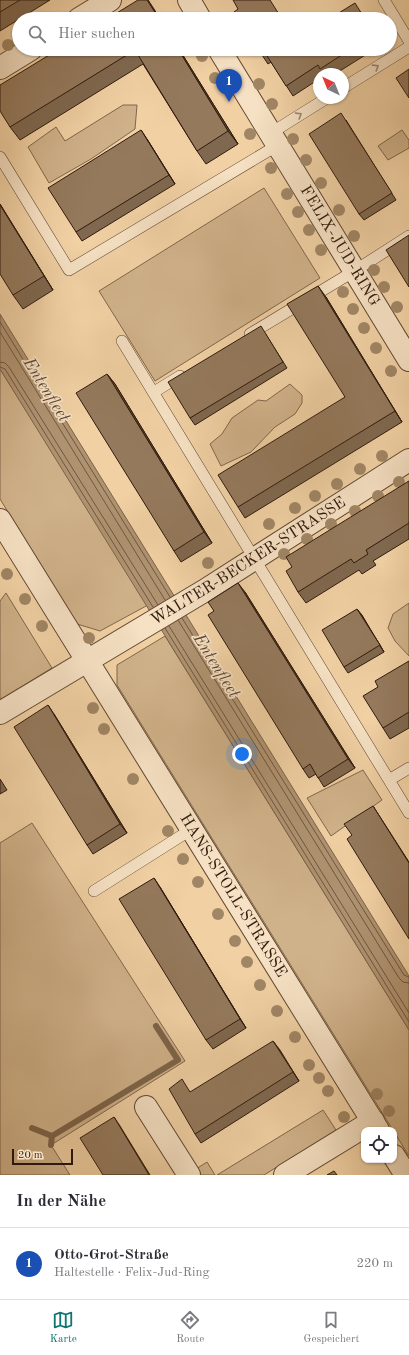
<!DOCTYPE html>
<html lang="de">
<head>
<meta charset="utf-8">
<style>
	:root { --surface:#fff; --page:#f2f2f3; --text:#2b2b33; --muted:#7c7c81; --line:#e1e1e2; --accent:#0f766e }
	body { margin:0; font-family:"Old Standard TT",serif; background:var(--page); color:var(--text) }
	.controls { position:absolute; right:12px; bottom:12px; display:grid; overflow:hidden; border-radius:8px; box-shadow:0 1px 3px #0004 }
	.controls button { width:36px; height:36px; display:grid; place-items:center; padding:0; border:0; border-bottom:1px solid var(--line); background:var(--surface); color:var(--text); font:20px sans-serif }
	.compass { position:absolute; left:313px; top:68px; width:36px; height:36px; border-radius:50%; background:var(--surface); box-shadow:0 1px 3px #0004; rotate:317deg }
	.scale { position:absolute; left:12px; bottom:10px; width:61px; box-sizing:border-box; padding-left:4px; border:2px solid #301a0d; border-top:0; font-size:11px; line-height:14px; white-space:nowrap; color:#301a0d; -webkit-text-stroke:3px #f6e1c4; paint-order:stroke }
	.you { position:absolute; left:242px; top:754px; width:14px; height:14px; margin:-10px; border:3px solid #fff; border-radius:50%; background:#1a73e8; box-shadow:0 0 0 6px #1a73e833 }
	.badge { display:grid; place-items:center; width:26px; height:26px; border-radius:50%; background:var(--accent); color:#fff; font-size:13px; font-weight:700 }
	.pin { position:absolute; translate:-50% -33px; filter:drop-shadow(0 1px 2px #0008) }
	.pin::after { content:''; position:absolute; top:21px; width:14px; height:12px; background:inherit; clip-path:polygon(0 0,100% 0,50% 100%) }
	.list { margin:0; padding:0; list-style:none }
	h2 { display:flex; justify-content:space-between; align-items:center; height:52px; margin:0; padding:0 16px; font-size:17px }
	h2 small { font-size:13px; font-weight:400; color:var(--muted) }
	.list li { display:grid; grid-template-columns:26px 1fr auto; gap:12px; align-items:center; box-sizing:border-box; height:72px; padding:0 16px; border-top:1px solid var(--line) }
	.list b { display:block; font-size:15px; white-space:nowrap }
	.list p { margin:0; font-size:13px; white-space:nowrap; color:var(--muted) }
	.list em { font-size:13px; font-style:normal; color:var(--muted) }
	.icon { flex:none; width:22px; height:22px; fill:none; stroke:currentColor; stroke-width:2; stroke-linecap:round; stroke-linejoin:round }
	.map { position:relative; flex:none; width:409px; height:1175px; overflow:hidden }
	.search { position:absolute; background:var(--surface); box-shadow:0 1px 3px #0004; left:12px; right:12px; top:12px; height:44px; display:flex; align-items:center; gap:10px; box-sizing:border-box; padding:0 14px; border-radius:22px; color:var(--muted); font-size:15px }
	.sheet { height:124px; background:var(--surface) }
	nav { display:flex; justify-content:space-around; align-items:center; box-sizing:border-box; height:56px; border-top:1px solid var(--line); background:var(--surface); font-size:11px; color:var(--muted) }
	nav a { display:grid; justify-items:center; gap:2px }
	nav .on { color:var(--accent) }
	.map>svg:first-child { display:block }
	.green { fill:#d0b28a; stroke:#80664c }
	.water { fill:#af9371; stroke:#7c6349 }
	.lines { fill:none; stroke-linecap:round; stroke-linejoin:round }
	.shore { stroke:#70563f; stroke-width:1 }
	.stream { stroke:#7c6349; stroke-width:6 }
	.service-casing { stroke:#604833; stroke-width:12 }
	.minor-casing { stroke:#604833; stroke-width:24 }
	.service { stroke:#f6e1c4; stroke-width:11 }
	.minor { stroke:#f6e1c4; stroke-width:22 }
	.tree { fill:#a18665 }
	.wall { fill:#7f684f; stroke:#301a0d }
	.shaded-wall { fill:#685540; stroke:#301a0d }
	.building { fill:#94795c; stroke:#301a0d }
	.oneway { stroke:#9d8772 }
	.labels { text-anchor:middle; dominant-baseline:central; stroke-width:3.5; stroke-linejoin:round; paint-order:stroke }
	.street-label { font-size:16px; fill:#301a0d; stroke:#f6e1c4 }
	.water-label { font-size:17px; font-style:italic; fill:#5c4430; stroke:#f6e1c4 }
</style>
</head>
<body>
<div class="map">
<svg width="409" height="1175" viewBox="0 0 409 1175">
	<rect width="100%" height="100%" fill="#f1d1a4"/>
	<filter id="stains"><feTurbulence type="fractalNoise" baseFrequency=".005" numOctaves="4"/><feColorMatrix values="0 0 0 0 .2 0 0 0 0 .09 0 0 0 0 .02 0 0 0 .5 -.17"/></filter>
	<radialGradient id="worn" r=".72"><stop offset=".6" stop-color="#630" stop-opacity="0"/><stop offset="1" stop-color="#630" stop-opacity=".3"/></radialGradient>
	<!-- green -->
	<path class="green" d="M123,105H137L135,129L91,159L49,183L28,147L56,127L65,141Z
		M402,130L409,140V148L388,160L378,146Z
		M264,188L320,278L155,381L99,291Z
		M0,369L148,605L100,631L77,624L0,499Z
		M290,384L302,395V403L295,414L275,427L251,452L221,466L210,444L222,434L232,418L258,400L266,401Z
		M6,593L52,668L0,700V601Z
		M409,603V656L395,641L388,628L393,614Z
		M165,636L409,1030V1156L117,685V665Z
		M363,770L382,800L331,836L307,798Z
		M32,823L185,1061L51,1145L70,1175H0V843Z
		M323,1110L336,1130L264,1175H217Z
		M207,1162L215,1175H200L196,1169Z"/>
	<!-- water -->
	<path class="water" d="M0,314L409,976V1030L0,369Z"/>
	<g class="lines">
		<!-- shore -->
		<path class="shore" d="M0,322L170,597
			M0,332L165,600
			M0,362L5,363L9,367L158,605
			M0,367L5,369L153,607
			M182,618L404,975L409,977
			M178,620L399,978L403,982L409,983
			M169,626L409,1013
			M165,628L409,1022"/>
		<!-- stream -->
		<path class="stream" d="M32,1128L52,1136L178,1060L156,1026
			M51,1145L52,1136"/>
		<!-- service casing -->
		<g class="service-casing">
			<path id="service" d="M384,0L409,41
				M343,88L409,47
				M271,133L327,98
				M0,157L69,270L278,145
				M250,334L356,270L409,236
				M122,341L409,813
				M154,392L180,376
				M389,780L409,768
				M94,891L192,829"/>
		</g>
		<!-- minor casing -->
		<g class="minor-casing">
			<g id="minor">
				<path d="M189,0L200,19"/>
				<path d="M79,19L110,0"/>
				<path id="s1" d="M219,49L409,360"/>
				<path d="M0,68L31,49"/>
				<path id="s2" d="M0,520L378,1130"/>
				<path id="s3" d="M0,713L204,591L409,460"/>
				<path d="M146,1107L189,1175"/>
				<path d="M394,1156L406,1175"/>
				<path d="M285,1175L373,1121"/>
			</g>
		</g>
		<!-- service -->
		<use href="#service" class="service"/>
		<!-- minor -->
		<use href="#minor" class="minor"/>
	</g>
	<!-- trees -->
	<g class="tree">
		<circle cx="8" cy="45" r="6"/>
		<circle cx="202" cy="56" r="6"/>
		<circle cx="215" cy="78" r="6"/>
		<circle cx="259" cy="84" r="6"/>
		<circle cx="272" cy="104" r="6"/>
		<circle cx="250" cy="134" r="6"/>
		<circle cx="293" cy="139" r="6"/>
		<circle cx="306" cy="160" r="6"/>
		<circle cx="271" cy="168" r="6"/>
		<circle cx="321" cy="183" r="6"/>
		<circle cx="287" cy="194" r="6"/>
		<circle cx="339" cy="210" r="6"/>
		<circle cx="298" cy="212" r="6"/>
		<circle cx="309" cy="230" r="6"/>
		<circle cx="354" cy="236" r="6"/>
		<circle cx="321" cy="250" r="6"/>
		<circle cx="374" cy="270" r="6"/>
		<circle cx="384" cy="287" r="6"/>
		<circle cx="343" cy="292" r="6"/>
		<circle cx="397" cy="307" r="6"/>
		<circle cx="353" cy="309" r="6"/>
		<circle cx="364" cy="328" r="6"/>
		<circle cx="376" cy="348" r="6"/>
		<circle cx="391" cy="371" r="6"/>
		<circle cx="382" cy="456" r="6"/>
		<circle cx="360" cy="469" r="6"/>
		<circle cx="399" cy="482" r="6"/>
		<circle cx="337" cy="484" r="6"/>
		<circle cx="315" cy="496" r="6"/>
		<circle cx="378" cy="496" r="6"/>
		<circle cx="295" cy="508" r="6"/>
		<circle cx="355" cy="511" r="6"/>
		<circle cx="269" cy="524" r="6"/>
		<circle cx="331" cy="524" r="6"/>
		<circle cx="307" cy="539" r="6"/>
		<circle cx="284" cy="554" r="6"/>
		<circle cx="208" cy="563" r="6"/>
		<circle cx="7" cy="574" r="6"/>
		<circle cx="25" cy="599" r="6"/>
		<circle cx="42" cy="626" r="6"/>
		<circle cx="89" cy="638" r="6"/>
		<circle cx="93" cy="708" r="6"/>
		<circle cx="104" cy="729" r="6"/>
		<circle cx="133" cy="779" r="6"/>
		<circle cx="168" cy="831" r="6"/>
		<circle cx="183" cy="859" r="6"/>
		<circle cx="198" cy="882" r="6"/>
		<circle cx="218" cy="914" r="6"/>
		<circle cx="235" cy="941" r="6"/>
		<circle cx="247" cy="962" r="6"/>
		<circle cx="260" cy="985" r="6"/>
		<circle cx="277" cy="1011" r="6"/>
		<circle cx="295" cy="1037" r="6"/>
		<circle cx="309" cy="1065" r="6"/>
		<circle cx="319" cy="1078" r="6"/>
		<circle cx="328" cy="1091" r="6"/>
		<circle cx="377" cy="1094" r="6"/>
		<circle cx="389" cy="1111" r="6"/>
		<circle cx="344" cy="1117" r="6"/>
	</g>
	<!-- wall -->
	<path class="wall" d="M0,0H50L0,31Z
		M59,49H179L238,144L206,164L197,151L143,64L20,140L10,127Z
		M258,49H375L335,74H319V79L293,96L271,62L268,64Z
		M346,120L396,200L364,220L359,214Z
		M147,139L175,184L82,241L76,232Z
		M0,204L53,290L23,309L13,295Z
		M326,297L402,422L245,518L238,507L345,397Z
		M265,333L287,368L195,425L190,418Z
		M107,374L115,384L212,543L181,562L174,551Z
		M409,481V539L373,561L376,565L362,574L359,570L306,603L298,592L292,567Z
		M245,592L355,768L324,787L316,774L309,778L303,769Z
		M357,609L384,652L348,673L344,667Z
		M409,661V728L390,739L383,728L378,687Z
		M54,714L127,833L93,854L87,845Z
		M0,779L7,790L0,794Z
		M160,887L246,1028L213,1049L206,1040Z
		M273,1041L299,1081L201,1143L195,1134Z"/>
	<!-- shaded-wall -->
	<path class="shaded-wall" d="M148,0L154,9L160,19H159Z
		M178,49H179L238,144L228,131Z
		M141,130L147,139L175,184L169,175Z
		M0,204L53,290L44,276L0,205Z
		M318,286L326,297L402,422L395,411Z
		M107,374L115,384L212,543L204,532Z
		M238,583L245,592L355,768L348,759Z
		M357,609L362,615L384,652L380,645Z
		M48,705L54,714L127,833L120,824Z
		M373,806L409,862V863Z
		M154,878L160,887L246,1028L240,1019Z
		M273,1041L280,1050L299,1081L293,1072Z
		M114,1117L120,1126L150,1175H149Z"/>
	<!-- building -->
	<path class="building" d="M0,0H20L0,12Z
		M138,0H147L159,19H107Z
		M233,0H270L282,19H239L234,12L238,9Z
		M355,3L365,19H329Z
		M59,49H178L228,131L197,151L135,50L10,127L0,111V85Z
		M258,49H351L320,69L318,65L286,86L264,51L260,53Z
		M409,69V98L396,78Z
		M341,113L392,193L359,214L309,134Z
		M141,130L169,175L76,232L48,188Z
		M0,205L44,276L13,295L0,274Z
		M409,235V287L386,250Z
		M318,286L395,411L238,507L218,475L345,397L287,304Z
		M261,326L283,362L190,418L168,382Z
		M107,374L204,532L174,551L76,393Z
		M409,481V523L366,550L368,554L354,563L351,559L298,592L286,571L292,567L286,557Z
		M238,583L348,759L318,778L310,764L303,769L208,615L214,611L208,602Z
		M357,609L380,645L344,667L322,630Z
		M409,661V712L383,728L363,696L378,687L375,681Z
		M48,705L120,824L87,845L14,727Z
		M373,806L409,863V939L347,839L352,835L344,824Z
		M154,878L240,1019L206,1040L119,899Z
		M273,1041L293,1072L195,1134L169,1089L182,1079L190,1092Z
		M114,1117L149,1175H103L80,1138Z
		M334,1171L337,1175H327Z"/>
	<!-- one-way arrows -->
	<defs><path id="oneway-chevron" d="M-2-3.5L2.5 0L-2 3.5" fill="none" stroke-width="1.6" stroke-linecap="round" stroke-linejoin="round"/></defs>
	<g class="oneway">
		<use href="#oneway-chevron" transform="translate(376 67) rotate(-32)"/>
		<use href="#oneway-chevron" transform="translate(299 115) rotate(-32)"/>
	</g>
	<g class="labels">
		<!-- street labels -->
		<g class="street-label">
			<text stroke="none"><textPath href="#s1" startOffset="231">FELIX-JUD-RING</textPath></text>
			<text stroke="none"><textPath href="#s3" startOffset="291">WALTER-BECKER-STRASSE</textPath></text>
			<text stroke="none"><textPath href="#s2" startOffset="442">HANS-STOLL-STRASSE</textPath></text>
		</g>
		<!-- water labels -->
		<g class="water-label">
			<text transform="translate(46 390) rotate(58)">Entenfleet</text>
			<text transform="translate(216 666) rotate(58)">Entenfleet</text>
		</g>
	</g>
	<rect width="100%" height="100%" filter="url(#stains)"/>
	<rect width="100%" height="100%" fill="url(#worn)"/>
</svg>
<div class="controls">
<button><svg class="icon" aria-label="locate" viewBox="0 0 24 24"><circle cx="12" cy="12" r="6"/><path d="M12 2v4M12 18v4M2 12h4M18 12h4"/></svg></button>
</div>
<svg class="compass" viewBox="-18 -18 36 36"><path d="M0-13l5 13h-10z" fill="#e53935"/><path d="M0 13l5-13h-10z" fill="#7c7c81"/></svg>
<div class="scale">20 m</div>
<div class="you"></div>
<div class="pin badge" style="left:229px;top:102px;background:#1a4fb4">1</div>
<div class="search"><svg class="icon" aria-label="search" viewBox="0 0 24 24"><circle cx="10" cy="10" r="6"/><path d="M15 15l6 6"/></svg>Hier suchen</div>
</div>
<section class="sheet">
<h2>In der Nähe<small></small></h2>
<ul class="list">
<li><span class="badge" style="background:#1a4fb4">1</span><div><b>Otto-Grot-Straße</b><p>Haltestelle · Felix-Jud-Ring</p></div><em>220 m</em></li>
</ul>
</section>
<nav>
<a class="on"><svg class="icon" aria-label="map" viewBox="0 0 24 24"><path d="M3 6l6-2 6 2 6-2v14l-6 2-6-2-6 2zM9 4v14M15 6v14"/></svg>Karte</a>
<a><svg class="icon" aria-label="directions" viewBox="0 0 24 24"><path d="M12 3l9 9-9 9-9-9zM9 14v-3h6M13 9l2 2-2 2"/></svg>Route</a>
<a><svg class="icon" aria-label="saved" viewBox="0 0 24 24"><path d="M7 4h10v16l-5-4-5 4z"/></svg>Gespeichert</a>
</nav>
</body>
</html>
